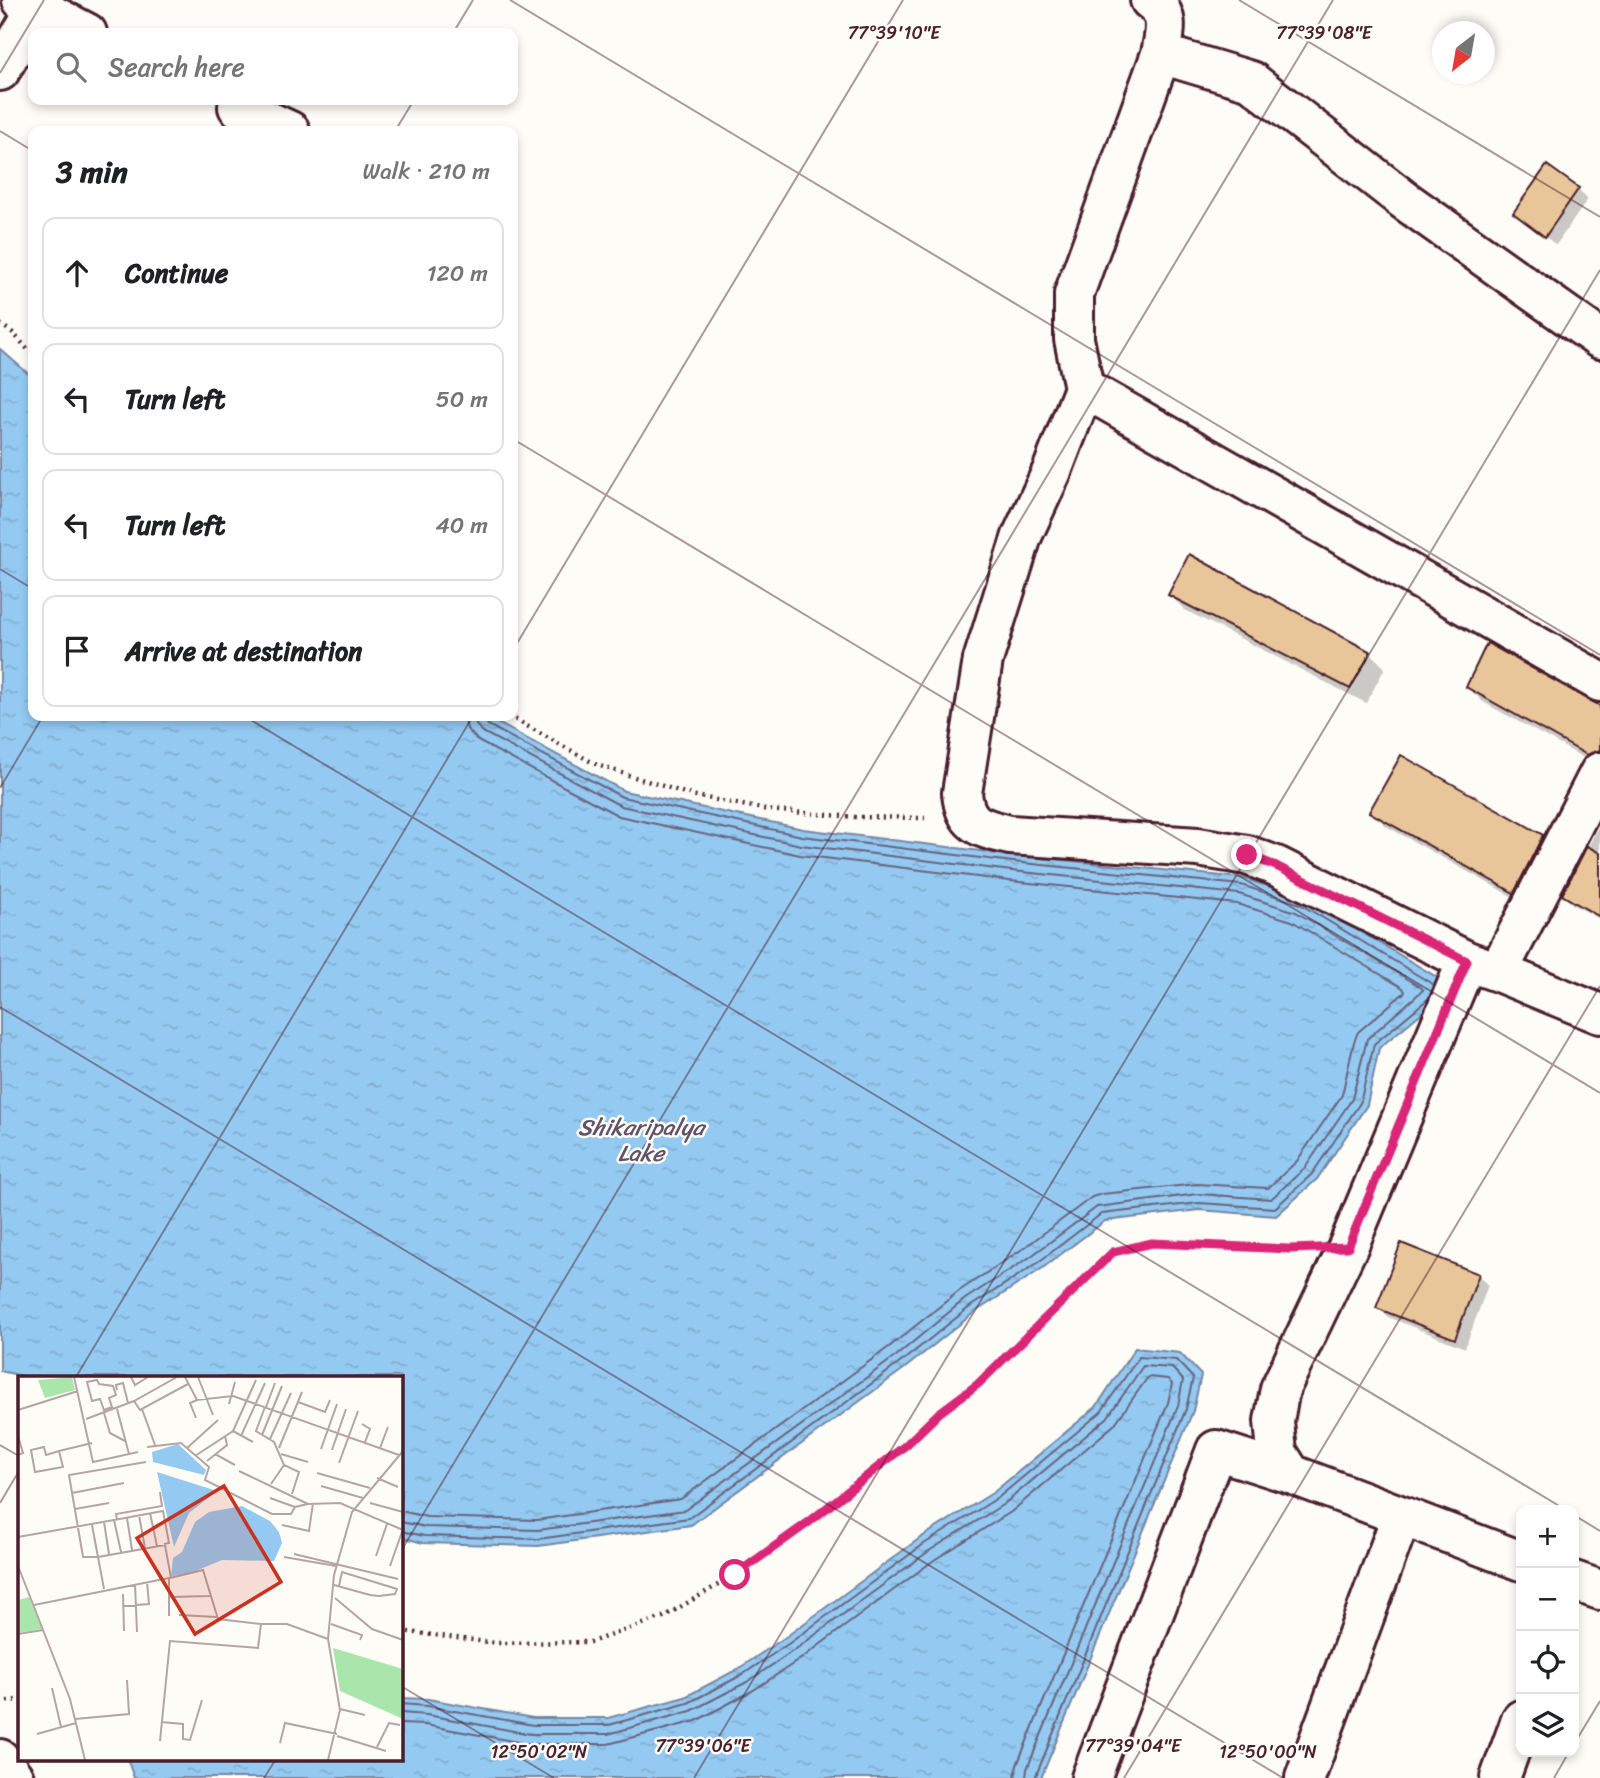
<!DOCTYPE html>
<html lang="en">
<head>
<meta charset="utf-8">
<style>
	:root { --surface:#fff; --page:#f6f6f6; --text:#202124; --muted:#757577; --line:#e0e0e0 }
	body { margin:0; font-family:Sriracha,sans-serif; background:var(--page); color:var(--text) }
	.controls { position:absolute; right:21px; bottom:21px; display:grid; overflow:hidden; border-radius:14px; box-shadow:0 4px 10px #0003 }
	.controls button { width:63px; height:63px; display:grid; place-items:center; padding:0; border:0; border-bottom:2px solid var(--line); background:var(--surface); color:var(--text); font:35px sans-serif }
	.compass { position:absolute; left:1432px; top:21px; width:63px; height:63px; border-radius:50%; background:var(--surface); box-shadow:0 4px 10px #0003; rotate:211deg }
	.stop { position:absolute; width:21px; height:21px; margin:-16px; border:5px solid #db2777; border-radius:50%; background:#fff }
	.stop.end { background:#db2777; border-color:#fff; box-shadow:0 2px 7px #0008 }
	.list { margin:0; padding:0; list-style:none }
	h2 { display:flex; justify-content:space-between; align-items:center; height:91px; margin:0; padding:0 28px; font-size:30px }
	h2 small { font-size:23px; font-weight:400; color:var(--muted) }
	.list li { display:grid; grid-template-columns:46px 1fr auto; gap:21px; align-items:center; box-sizing:border-box; height:112px; margin:0 14px 14px; padding:0 14px; border:2px solid var(--line); border-radius:14px }
	.list b { display:block; font-size:26px; white-space:nowrap }
	.list em { font-size:23px; font-style:normal; color:var(--muted) }
	.icon { flex:none; width:38px; height:38px; fill:none; stroke:currentColor; stroke-width:2; stroke-linecap:round; stroke-linejoin:round }
	.map { position:relative; flex:none; width:1600px; height:1778px; overflow:hidden }
	.search { position:absolute; background:var(--surface); box-shadow:0 4px 10px #0003; left:28px; top:28px; width:490px; height:77px; display:flex; align-items:center; gap:18px; box-sizing:border-box; padding:0 24px; border-radius:14px; color:var(--muted); font-size:26px }
	.panel { position:absolute; background:var(--surface); box-shadow:0 4px 10px #0003; left:28px; top:126px; width:490px; height:595px; border-radius:14px }
	.map>svg:first-child { display:block }
	.water { fill:url(#water-ripples); stroke:#7686a2; stroke-width:2 }
	.shadow { fill:#0003 }
	.lines { fill:none; stroke-linecap:round; stroke-linejoin:round }
	.shore { stroke:#68637b; stroke-width:2 }
	.building { fill:#e8c69a; stroke:#4a1f2b; stroke-width:2 }
	.minor-casing { stroke:#4a1f2b; stroke-width:44 }
	.path { stroke:#4a1f2b; stroke-width:4.5; stroke-dasharray:2 5; stroke-linecap:butt }
	.minor { stroke:#fdfcf7; stroke-width:38 }
	.route { stroke:#db2777; stroke-width:9 }
	.ticks { fill:none; stroke:#4a1f2b; stroke-width:2; stroke-opacity:0.45 }
	.labels { text-anchor:middle; dominant-baseline:central; stroke-width:5; stroke-linejoin:round; paint-order:stroke }
	.water-label { font-size:23px; font-style:italic; fill:#605267; stroke:#fdfcf7 }
	.inset-road { fill:none; stroke:#b5a4a5; stroke-width:2 }
	.view { fill:#c8321e; fill-opacity:0.15; stroke:#c8321e; stroke-width:3.5 }
	.inset-edge { fill:none; stroke:#4a1f2b; stroke-width:3.5 }
	.ticks-label { font-size:18px; text-anchor:middle; fill:#4a1f2b; stroke:#fdfcf7; stroke-width:5; stroke-linejoin:round; paint-order:stroke }
</style>
</head>
<body>
<div class="map">
<svg width="1600" height="1778" viewBox="0 0 1600 1778">
	<defs>
		<pattern id="water-ripples" width="26" height="14" patternUnits="userSpaceOnUse" patternTransform="scale(1.75)"><rect width="26" height="14" fill="#94caf2"/><path d="M2 4q2-2 4 0t4 0M15 11q2-2 4 0t4 0" fill="none" stroke="#81add0"/></pattern>
	</defs>
	<rect width="100%" height="100%" fill="#fdfcf7"/>
	<filter id="ink" filterUnits="userSpaceOnUse"><feTurbulence type="fractalNoise" baseFrequency=".0143" numOctaves="2"/><feDisplacementMap in="SourceGraphic" scale="14" xChannelSelector="R" yChannelSelector="G"/><feConvolveMatrix kernelMatrix="1 2 1 2 8 2 1 2 1" color-interpolation-filters="sRGB"/></filter>
	<g filter="url(#ink)">
		<!-- water -->
		<path class="water" d="M0,349L33,378V716H485L624,791L803,829L1013,855L1242,878L1303,897L1453,987L1379,1048L1367,1105L1317,1179L1276,1216L1199,1210L1105,1221L1040,1270L975,1312L905,1368L691,1525L538,1546L423,1543L401,1537V1377H27L0,1371Z
			M1135,1348L1180,1353L1201,1375L1193,1411L1041,1778H134L128,1761L130,1759H401V1698L428,1699L533,1718H608L685,1697L738,1669L787,1636L920,1538L994,1492L1096,1407Z"/>
		<!-- shadow -->
		<path class="shadow" d="M1578,189L1588,199L1556,245L1515,213Z
			M1190,556L1370,653L1385,668L1366,703L1185,610L1170,595Z
			M1468,687L1600,709V767L1483,702Z
			M1371,811L1542,836L1557,851L1529,906L1386,826Z
			M1600,823V919L1572,904L1564,895Z
			M1478,1275L1488,1285L1465,1348L1388,1317L1378,1307Z"/>
		<g class="lines">
			<!-- shore -->
			<path class="shore" d="M484,716L488,725L622,797L802,836L1013,862L1241,885L1300,904L1434,985
				M401,1511L427,1517L537,1520L681,1499L889,1347L959,1291L1024,1248L1092,1197L1102,1194L1197,1184L1268,1188L1297,1161L1342,1095L1354,1042L1358,1032L1405,992L1403,988L1292,921L1237,904L1010,881L800,855L619,816L478,741L467,729L464,716
				M401,1522L426,1527L538,1530L685,1510L896,1356L965,1299L1030,1257L1097,1207L1198,1194L1271,1199L1305,1168L1352,1099L1367,1039L1423,990L1421,987L1296,912L1239,894L1012,871L801,845L621,806L483,732L476,725L475,716
				M401,1531L424,1536L538,1539L689,1518L901,1362L971,1306L1036,1264L1101,1214L1199,1203L1275,1208L1312,1174L1360,1103L1374,1044L1429,998
				M401,1704L427,1706L533,1725H609L688,1703L742,1675L791,1642L924,1544L999,1497L1101,1412L1139,1357L1176,1360L1193,1378L1186,1409L1035,1778
				M401,1713L427,1715L530,1734H608L691,1711L747,1682L796,1649L929,1551L1004,1504L1107,1418L1143,1366L1172,1368L1183,1380L1178,1406L1027,1769L1026,1778
				M401,1724L425,1725L529,1744H608L696,1721L752,1691L802,1658L934,1560L1011,1512L1114,1425L1148,1377L1168,1379L1172,1384L1168,1403L1017,1765L1015,1778"/>
		</g>
		<!-- building -->
		<path class="building" d="M1547,165L1579,188L1545,237L1513,213Z
			M1189,554L1371,652L1350,689L1168,595Z
			M1487,643L1600,706V750L1587,755L1466,687Z
			M1401,755L1543,835L1514,893L1369,812Z
			M1587,846L1600,853V917L1562,895Z
			M1401,1243L1479,1274L1455,1339L1376,1308Z"/>
		<g class="lines">
			<!-- minor casing -->
			<g class="minor-casing">
				<path id="minor" d="M1150,0C1171,14 1165,32 1161,54L1074,294V339L1084,388L1052,471L1022,536L983,660L962,793C965,826 981,828 1010,835L1198,847L1247,855L1276,866L1467,961L1498,972
					M37,7L87,33
					M1161,54L1251,81L1404,200L1600,339
					M0,71L37,7L22,0
					M238,107L290,131
					M1084,388L1600,682
					M1600,772L1498,972L1600,1014
					M1467,961L1348,1247L1280,1389L1274,1421L1277,1452L1291,1474L1521,1561
					M1574,1581L1600,1590
					M0,1759L14,1778
					M1091,1778L1216,1450L1291,1474
					M1305,1778L1401,1517
					M1500,1778L1521,1720"/>
			</g>
			<!-- path -->
			<path class="path" d="M0,324L13,333L33,355
				M509,716L597,765L691,795L768,810L855,817L925,818
				M401,1631L496,1643L591,1642L663,1617L735,1575L809,1522L906,1445L939,1413L978,1384L1113,1252L1152,1243L1302,1249
				M0,1702L19,1700"/>
			<!-- minor -->
			<use href="#minor" class="minor"/>
		</g>
	</g>
	<g class="lines" filter="url(#ink)">
		<!-- route -->
		<path class="route" d="M735,1575L809,1522L906,1445L939,1413L978,1384L1113,1252L1152,1243L1289,1249L1348,1247L1467,961L1276,866L1247,855"/>
	</g>
	<!-- ticks -->
	<path class="ticks" d="M510,0L1600,655M1239,0L1600,217M453,33L473,0M0,73L44,0M0,131L33,151M395,131L414,100M513,439L1600,1093M0,569L33,589M513,650L903,0M244,716L1566,1510M0,788L43,716M0,1007L1283,1778M76,1377L473,716M0,1445L19,1456M0,1503L19,1471M1574,1515L1600,1531M401,1551L1333,0M401,1686L554,1778M1574,1744L1600,1701M264,1778L276,1759M694,1778L1600,270M1124,1778L1600,986M1554,1778L1569,1752"/>
	<g class="labels">
		<!-- water labels -->
		<g class="water-label">
			<text x="641" y="1127">Shikaripalya<tspan x="641" dy="26">Lake</tspan></text>
		</g>
	</g>
	<!-- overview -->
	<g transform="translate(18 1376)">
		<rect width="385" height="385" fill="#fdfcf7"/>
		<path d="M54,1L57,14L27,22L20,4ZM11,221L24,253L0,257V224ZM315,272L385,293V343L322,315Z" fill="#aae6ac"/>
		<path d="M160,68L188,94L186,99L135,86L134,76ZM139,96L199,115L171,137L156,171ZM224,130L252,145L261,156L264,167L256,185L204,184L168,199L153,200L155,182L164,176L177,146L191,136Z" fill="#94caf2"/>
		<path class="inset-road" d="M56,1L75,86L120,76M113,1L117,9L130,1M167,1L179,24L215,20L381,79M180,1L195,39M99,14L98,9L105,7L110,27M116,25L122,34L170,8M280,26L307,36L312,24M211,28L217,6M94,31L86,34L82,23L74,25L69,6L79,4L81,8L95,10L98,19L91,22L95,34M247,31L238,55L256,66L266,89L281,96L274,118M248,31L257,7M99,33L111,78M124,33L137,69M0,34L60,15M86,37L92,57L107,65M178,42L172,27L179,24M68,43L116,25L159,1M344,48L352,53L347,66M215,55L235,66M244,59L264,10M0,60L5,77L0,79M223,60L247,7M252,63L273,17M26,71L28,79L41,75L45,91L17,96L13,74ZM129,71L163,67L191,91L187,104L254,138H273L277,131L290,128L322,127L385,154M169,72L200,44M261,72L284,16M362,72L370,51M303,73L319,28M314,74L328,33M41,75L74,67M197,78L217,89M263,78L290,86M177,80L215,55L238,4M189,85L209,69L207,60M321,87L340,35M221,95L290,128M299,97L352,112M359,102L380,111M253,108L266,89M303,110L345,122M54,117L106,107M252,122L277,131M352,127L385,136M57,133L91,127M132,137L139,170M121,139L127,172M109,142L114,174M99,144L98,138L144,130L142,116M86,146L91,178M74,149L80,181L147,169L153,202M264,149L291,155L295,127M0,161L96,144M103,176L96,144L145,135L151,167L146,168M276,178L380,203M358,180L369,148M266,181L318,190M0,190L52,323L67,384M372,190L385,153M152,202L185,194L200,243L243,248M117,208L119,256M316,209L352,219L361,220L377,218L379,213L324,196L321,210M86,213L80,181H65L51,99L128,86M105,218L106,255M152,221L192,220M317,222L354,253L385,264M16,229L151,202V240M105,230L131,228L129,206M161,239L199,241M313,248L344,259L342,264M0,258L25,254M34,312L43,351M322,333L347,339M57,343L111,338L109,304M143,346L165,348V363L172,364L184,324M19,358L58,347M319,360L368,375M142,365L152,265L240,272L243,248H269L310,263M262,367L267,347L319,358M359,371L371,347L382,349M310,384L322,334L310,263L316,199L334,136L385,75"/>
		<path class="view" d="M206,110L263,206L177,258L119,162Z"/>
		<rect width="385" height="385" class="inset-edge"/>
	</g>
	<g class="ticks-label">
		<text x="1324" y="39">77°39'08"E</text>
		<text x="894" y="39">77°39'10"E</text>
		<text x="703" y="1752">77°39'06"E</text>
		<text x="1133" y="1752">77°39'04"E</text>
		<text x="539" y="1758">12°50'02"N</text>
		<text x="1268" y="1758">12°50'00"N</text>
	</g>
</svg>
<div class="controls">
<button>+</button>
<button>−</button>
<button><svg class="icon" aria-label="locate" viewBox="0 0 24 24"><circle cx="12" cy="12" r="6"/><path d="M12 2v4M12 18v4M2 12h4M18 12h4"/></svg></button>
<button><svg class="icon" aria-label="layers" viewBox="0 0 24 24"><path d="M12 4l9 5-9 5-9-5zM3 14l9 5 9-5"/></svg></button>
</div>
<svg class="compass" viewBox="-18 -18 36 36"><path d="M0-13l5 13h-10z" fill="#e53935"/><path d="M0 13l5-13h-10z" fill="#757577"/></svg>
<div class="stop" style="left:735px;top:1575px"></div>
<div class="stop end" style="left:1247px;top:855px"></div>
<div class="search"><svg class="icon" aria-label="search" viewBox="0 0 24 24"><circle cx="10" cy="10" r="6"/><path d="M15 15l6 6"/></svg>Search here</div>
<section class="panel">
<h2>3 min<small>Walk · 210 m</small></h2>
<ul class="list">
<li><svg class="icon" aria-label="ahead" viewBox="0 0 24 24"><path d="M12 20V5M6 11l6-6 6 6"/></svg><div><b>Continue</b></div><em>120 m</em></li>
<li><svg class="icon" aria-label="left" viewBox="0 0 24 24"><path d="M17 20v-9H6M10 6l-5 5 5 5"/></svg><div><b>Turn left</b></div><em>50 m</em></li>
<li><svg class="icon" aria-label="left" viewBox="0 0 24 24"><path d="M17 20v-9H6M10 6l-5 5 5 5"/></svg><div><b>Turn left</b></div><em>40 m</em></li>
<li><svg class="icon" aria-label="arrive" viewBox="0 0 24 24"><path d="M6 21V4h12l-3 4 3 4H6"/></svg><div><b>Arrive at destination</b></div></li>
</ul>
</section>
</div>
</body>
</html>
